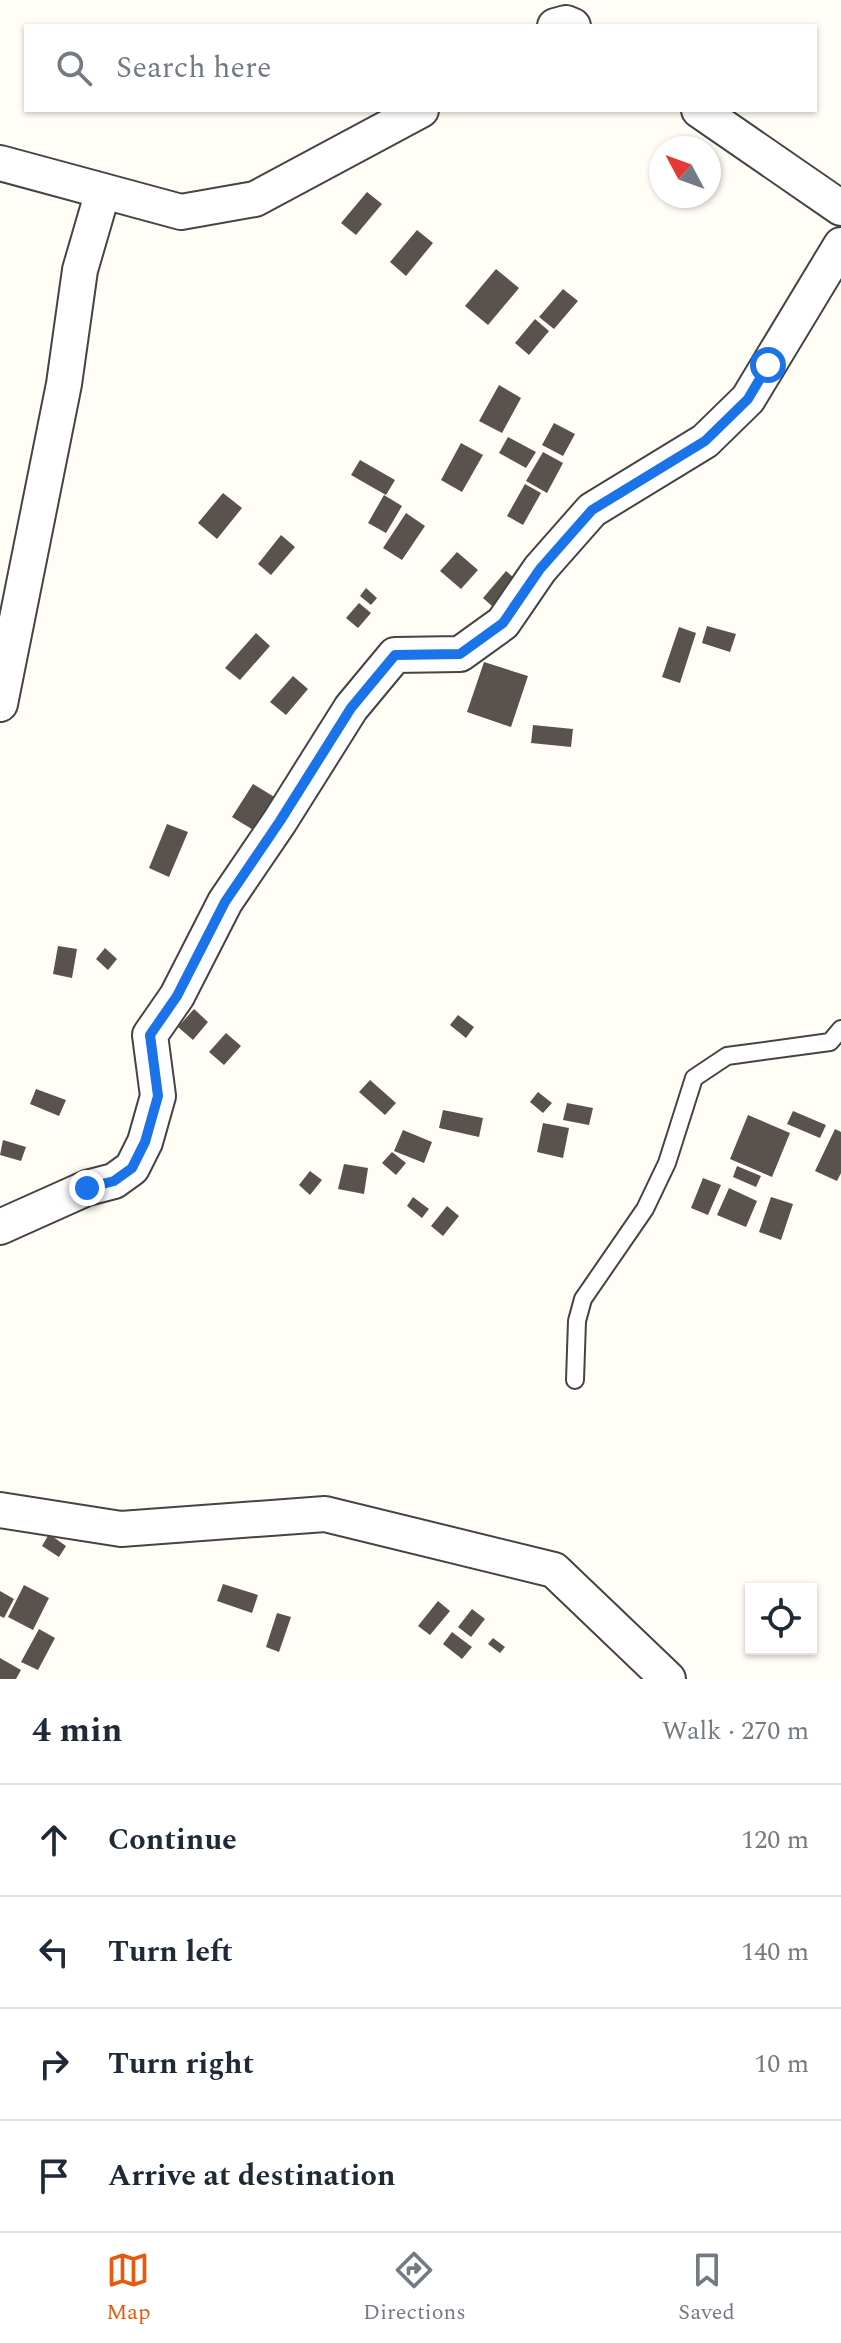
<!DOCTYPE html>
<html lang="en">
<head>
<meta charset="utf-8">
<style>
	:root { --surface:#fff; --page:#f2f2f3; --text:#1f2937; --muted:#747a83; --line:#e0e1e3; --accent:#ea580c }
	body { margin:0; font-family:Spectral,serif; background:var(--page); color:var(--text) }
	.controls { position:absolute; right:24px; bottom:24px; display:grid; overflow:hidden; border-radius:0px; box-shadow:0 2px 6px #0004 }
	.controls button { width:72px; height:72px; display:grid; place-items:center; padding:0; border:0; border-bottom:2px solid var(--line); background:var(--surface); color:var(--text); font:40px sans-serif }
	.compass { position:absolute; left:649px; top:136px; width:72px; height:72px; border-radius:50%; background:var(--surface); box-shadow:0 2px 6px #0004; rotate:311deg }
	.stop { position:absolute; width:24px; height:24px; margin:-18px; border:6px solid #1a73e8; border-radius:50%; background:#fff }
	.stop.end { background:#1a73e8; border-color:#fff; box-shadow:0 2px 8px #0008 }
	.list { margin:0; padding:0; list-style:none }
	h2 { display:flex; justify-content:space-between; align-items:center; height:104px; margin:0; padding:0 32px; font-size:34px }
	h2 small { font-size:26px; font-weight:400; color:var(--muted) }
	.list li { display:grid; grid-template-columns:52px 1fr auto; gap:24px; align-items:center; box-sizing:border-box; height:112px; padding:0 32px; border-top:2px solid var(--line) }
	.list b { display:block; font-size:30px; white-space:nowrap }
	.list em { font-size:26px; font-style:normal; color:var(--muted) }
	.icon { flex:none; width:44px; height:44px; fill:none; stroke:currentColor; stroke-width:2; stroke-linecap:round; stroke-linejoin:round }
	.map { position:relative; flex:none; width:841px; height:1679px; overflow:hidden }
	.search { position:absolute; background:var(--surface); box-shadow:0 2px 6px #0004; left:24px; right:24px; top:24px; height:88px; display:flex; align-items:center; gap:20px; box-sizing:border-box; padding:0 28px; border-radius:0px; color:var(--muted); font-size:30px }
	.sheet { height:552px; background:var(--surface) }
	nav { display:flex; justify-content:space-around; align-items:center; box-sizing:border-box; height:112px; border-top:2px solid var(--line); background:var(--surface); font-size:22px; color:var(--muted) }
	nav a { display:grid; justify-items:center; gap:4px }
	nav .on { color:var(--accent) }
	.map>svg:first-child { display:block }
	.building { fill:#5a524d }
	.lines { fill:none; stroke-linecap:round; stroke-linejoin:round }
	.lane-casing { stroke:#444; stroke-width:20 }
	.street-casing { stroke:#444; stroke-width:38 }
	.lane { stroke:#fff; stroke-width:16 }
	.street { stroke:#fff; stroke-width:34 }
	.route { stroke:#1a73e8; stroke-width:10 }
</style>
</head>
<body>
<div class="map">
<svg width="841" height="1679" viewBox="0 0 841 1679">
	<rect width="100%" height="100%" fill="#fffdf5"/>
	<!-- building -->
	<path class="building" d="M367,192L382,204L356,235L341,223Z
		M417,230L433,243L406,276L390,262Z
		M496,269L519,288L488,325L465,306Z
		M563,289L578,301L554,329L539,317Z
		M535,319L549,331L529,355L515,343Z
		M499,385L521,398L502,433L479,421Z
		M554,423L575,434L563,456L542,445Z
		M508,437L536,452L526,468L499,453Z
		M461,443L483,455L462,492L441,480Z
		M543,452L563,463L547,493L526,481Z
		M360,460L395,480L386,495L351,475Z
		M525,484L541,493L523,525L507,516Z
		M223,493L242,508L217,539L198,523Z
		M384,495L402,506L386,533L368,523Z
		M406,513L425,526L402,560L383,548Z
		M281,535L295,547L271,575L258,564Z
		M457,552L478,570L461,589L440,571Z
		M506,571L525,587L501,614L483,598Z
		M366,588L377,598L371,605L360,596Z
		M359,603L371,613L358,628L346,618Z
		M707,626L736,634L730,652L702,643Z
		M679,627L696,633L680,683L662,677Z
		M256,633L270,646L240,680L225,668Z
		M484,662L528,676L511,727L467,712Z
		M293,676L308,689L286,715L270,702Z
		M533,725L573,729L571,747L531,743Z
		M253,784L276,798L255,831L232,817Z
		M167,824L188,832L169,877L149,868Z
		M58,946L77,949L72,978L53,974Z
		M105,948L117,959L108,970L96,959Z
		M194,1009L208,1022L193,1040L178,1027Z
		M458,1015L474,1027L466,1038L450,1025Z
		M226,1033L241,1046L224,1065L209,1052Z
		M370,1080L396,1103L385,1115L359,1092Z
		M36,1089L66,1100L59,1116L30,1104Z
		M538,1092L552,1103L543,1113L530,1102Z
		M567,1103L593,1108L589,1125L563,1120Z
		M443,1110L483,1118L479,1137L439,1128Z
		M793,1111L826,1125L820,1138L787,1124Z
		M748,1115L790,1133L772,1177L730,1159Z
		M543,1123L569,1128L563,1158L537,1152Z
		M835,1129L841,1132V1173L837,1181L815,1171Z
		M403,1130L432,1142L424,1163L394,1151Z
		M3,1140L26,1147L21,1161L0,1155Z
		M392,1152L406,1163L396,1175L382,1163Z
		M344,1164L368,1168L364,1194L338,1189Z
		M737,1166L761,1176L756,1187L733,1177Z
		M310,1171L322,1180L310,1195L299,1185Z
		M703,1178L721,1185L708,1215L691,1208Z
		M729,1188L757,1201L746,1227L717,1215Z
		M413,1197L429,1209L422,1218L407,1206Z
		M771,1197L793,1204L781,1240L759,1232Z
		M447,1206L459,1216L443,1236L431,1226Z
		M49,1534L66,1546L59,1557L42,1546Z
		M223,1584L258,1595L252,1613L217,1601Z
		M24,1585L49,1598L33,1630L8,1617Z
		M0,1591L14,1599L4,1618L0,1616Z
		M438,1601L450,1611L430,1635L418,1626Z
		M472,1609L485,1619L471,1637L458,1627Z
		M277,1613L291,1617L279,1652L266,1647Z
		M39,1629L55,1638L38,1670L21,1662Z
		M452,1632L472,1647L462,1659L443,1644Z
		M493,1638L505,1647L500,1653L488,1644Z
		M0,1658L21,1670L16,1679H0Z"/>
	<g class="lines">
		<!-- lane casing -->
		<g class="lane-casing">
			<path id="lane" d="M575,1380L577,1321L583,1299L645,1209L667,1163L694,1078L727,1056L830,1042L841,1029"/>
		</g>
		<!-- street casing -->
		<g class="street-casing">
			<path id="street" d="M555,26L566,23L573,26
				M699,110L841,208
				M0,163L181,212L255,199L421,110
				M0,704L64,384L80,270L103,191
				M0,1227L87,1188L114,1181L132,1168L145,1142L158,1096L150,1035L177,996L225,902L280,821L351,708L395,655L460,654L503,623L540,569L592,510L705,441L748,399L841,245
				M0,1510L121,1529L325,1514L554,1570L668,1679"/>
		</g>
		<!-- lane -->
		<use href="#lane" class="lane"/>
		<!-- street -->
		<use href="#street" class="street"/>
	</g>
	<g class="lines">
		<!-- route -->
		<path class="route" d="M87,1188L114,1181L132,1168L145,1142L158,1096L150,1035L177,996L225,902L280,821L351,708L395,655L460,654L503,623L540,569L592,510L705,441L748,399L768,365"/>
	</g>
</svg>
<div class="controls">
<button><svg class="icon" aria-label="locate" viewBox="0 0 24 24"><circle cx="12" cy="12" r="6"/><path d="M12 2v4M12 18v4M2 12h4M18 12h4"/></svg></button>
</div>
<svg class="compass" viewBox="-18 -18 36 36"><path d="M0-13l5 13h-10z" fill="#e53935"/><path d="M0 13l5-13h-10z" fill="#747a83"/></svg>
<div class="stop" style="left:768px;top:365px"></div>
<div class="stop end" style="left:87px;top:1188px"></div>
<div class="search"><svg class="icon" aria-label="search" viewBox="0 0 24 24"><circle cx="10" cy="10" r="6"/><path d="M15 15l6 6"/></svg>Search here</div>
</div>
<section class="sheet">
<h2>4 min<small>Walk · 270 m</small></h2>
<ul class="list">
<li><svg class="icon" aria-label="ahead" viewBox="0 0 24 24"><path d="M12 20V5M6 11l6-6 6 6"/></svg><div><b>Continue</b></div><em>120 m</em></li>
<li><svg class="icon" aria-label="left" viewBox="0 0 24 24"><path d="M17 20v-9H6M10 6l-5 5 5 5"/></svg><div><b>Turn left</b></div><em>140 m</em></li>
<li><svg class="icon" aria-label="right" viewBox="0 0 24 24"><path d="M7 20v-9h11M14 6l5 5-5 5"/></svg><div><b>Turn right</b></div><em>10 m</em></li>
<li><svg class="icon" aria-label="arrive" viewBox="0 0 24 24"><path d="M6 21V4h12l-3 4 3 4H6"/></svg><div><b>Arrive at destination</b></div></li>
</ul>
</section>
<nav>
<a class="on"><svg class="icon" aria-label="map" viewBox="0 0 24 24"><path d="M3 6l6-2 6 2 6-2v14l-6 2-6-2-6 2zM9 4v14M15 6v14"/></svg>Map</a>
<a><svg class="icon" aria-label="directions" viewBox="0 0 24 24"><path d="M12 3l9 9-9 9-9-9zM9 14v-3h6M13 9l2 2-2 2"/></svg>Directions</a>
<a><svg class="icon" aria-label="saved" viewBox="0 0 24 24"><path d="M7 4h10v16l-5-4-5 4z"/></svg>Saved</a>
</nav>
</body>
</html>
